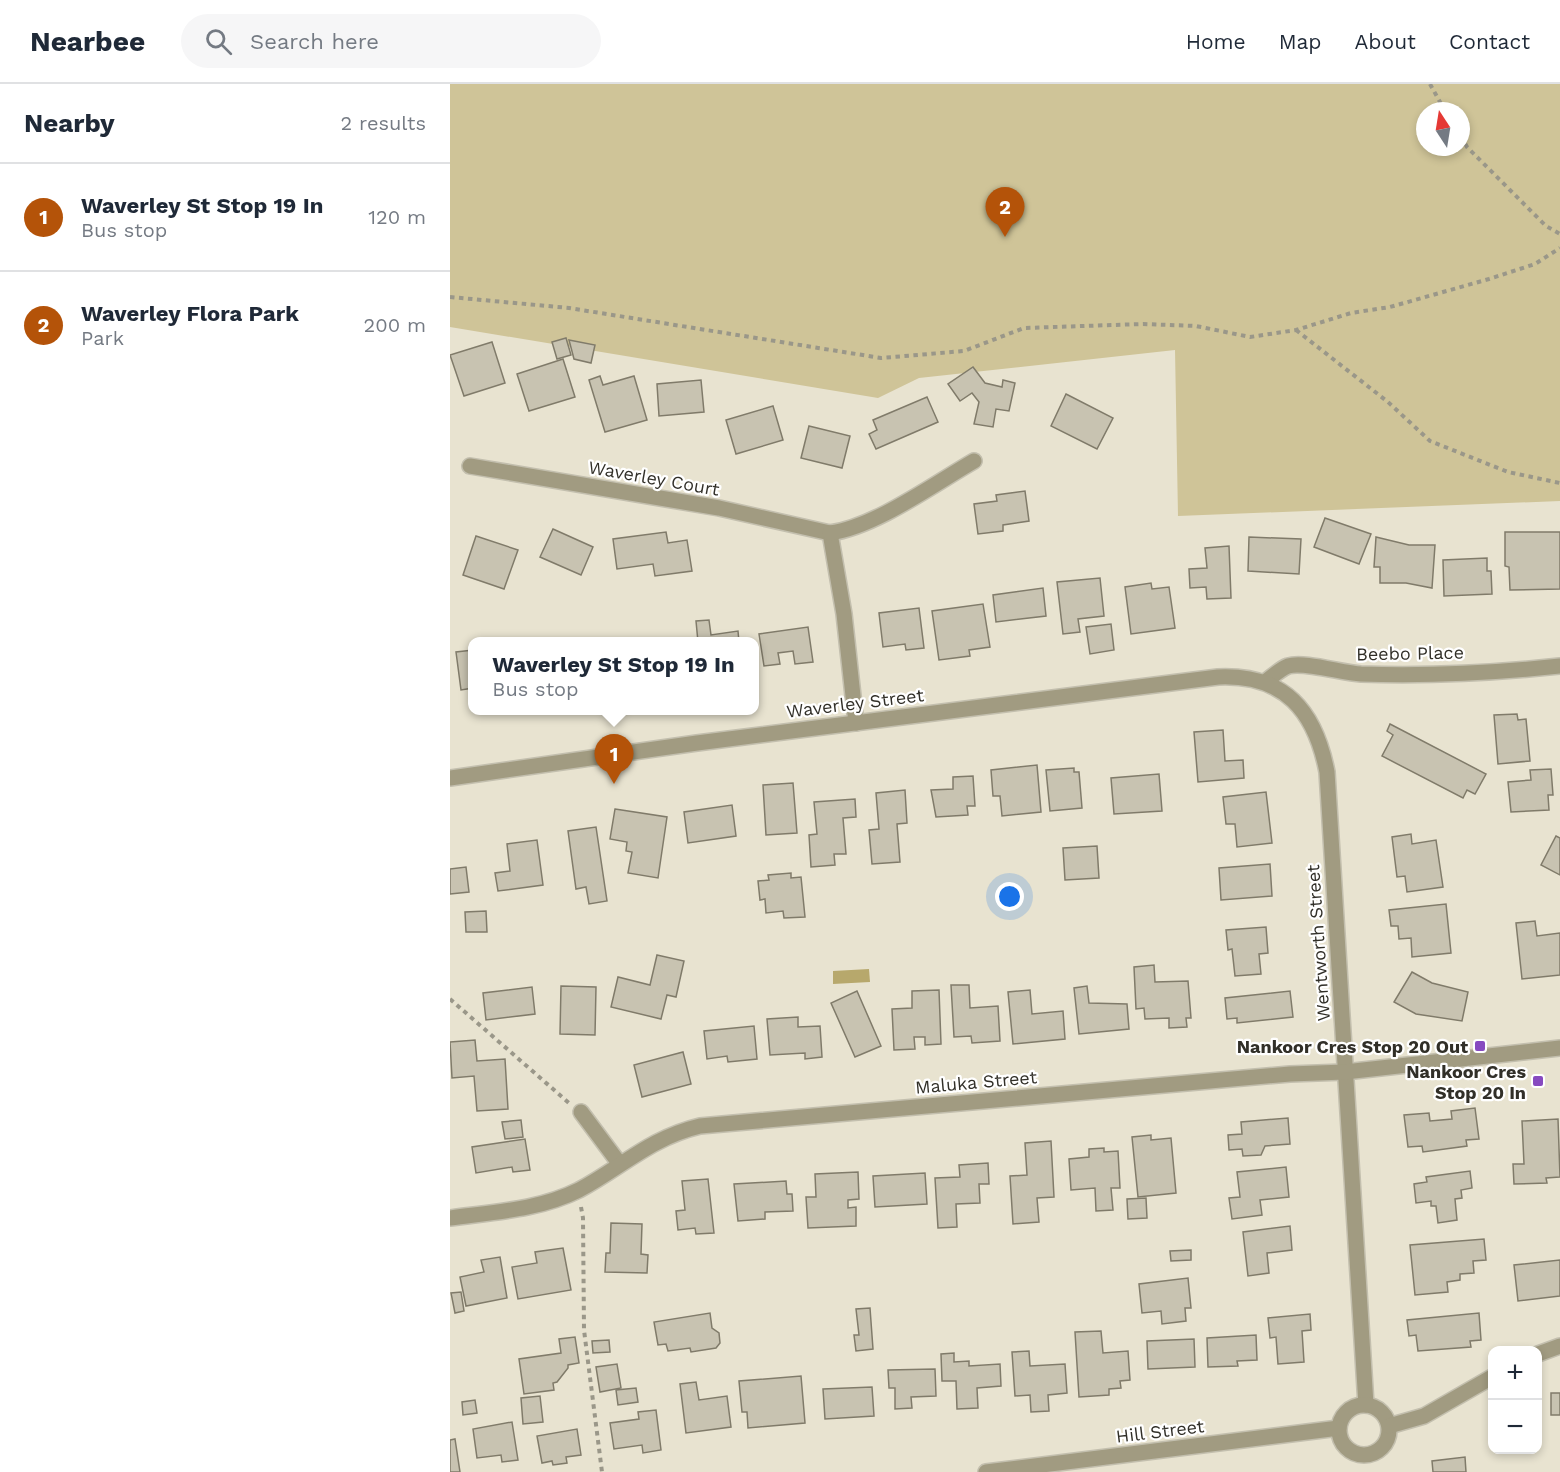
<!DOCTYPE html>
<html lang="en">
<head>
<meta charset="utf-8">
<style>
  body { margin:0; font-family:"Work Sans",sans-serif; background:#f6f6f7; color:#1f2937 }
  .controls { position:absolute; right:18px; bottom:18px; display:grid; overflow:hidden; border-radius:12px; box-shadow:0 3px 9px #0003 }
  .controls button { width:54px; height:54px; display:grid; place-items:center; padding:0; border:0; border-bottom:2px solid #e0e1e3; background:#fff; color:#1f2937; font:30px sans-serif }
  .compass { position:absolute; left:966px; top:18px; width:54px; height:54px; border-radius:50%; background:#fff; box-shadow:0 3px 9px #0003; rotate:348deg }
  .you { position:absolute; left:560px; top:813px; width:21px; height:21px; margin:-15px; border:4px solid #fff; border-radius:50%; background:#1a73e8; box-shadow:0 0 0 9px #1a73e833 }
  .badge { display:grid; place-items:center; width:39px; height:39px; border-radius:50%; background:#b45309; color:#fff; font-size:20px; font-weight:700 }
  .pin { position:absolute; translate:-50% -50px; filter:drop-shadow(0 2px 3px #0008) }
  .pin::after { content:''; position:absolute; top:32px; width:21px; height:18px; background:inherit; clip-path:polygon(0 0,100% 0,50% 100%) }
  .popup { position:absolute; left:18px; top:553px; width:291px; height:78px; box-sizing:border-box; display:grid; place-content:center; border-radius:12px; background:#fff; filter:drop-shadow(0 2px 4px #0005); font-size:20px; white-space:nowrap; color:#747a83 }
  .popup b { font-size:22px; color:#1f2937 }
  .popup::after { content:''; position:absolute; left:50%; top:100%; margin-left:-12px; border:12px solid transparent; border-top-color:#fff }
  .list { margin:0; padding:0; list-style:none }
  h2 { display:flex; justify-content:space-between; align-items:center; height:78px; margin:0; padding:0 24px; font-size:26px }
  h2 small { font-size:20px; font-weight:400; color:#747a83 }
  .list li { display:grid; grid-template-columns:39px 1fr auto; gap:18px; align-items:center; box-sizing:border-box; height:108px; padding:0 24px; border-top:2px solid #e0e1e3 }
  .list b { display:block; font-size:22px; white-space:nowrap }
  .list p { margin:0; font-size:20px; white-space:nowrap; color:#747a83 }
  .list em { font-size:20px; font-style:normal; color:#747a83 }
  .icon { flex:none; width:33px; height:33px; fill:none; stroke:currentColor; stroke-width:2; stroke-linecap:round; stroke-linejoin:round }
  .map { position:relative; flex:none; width:1110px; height:1388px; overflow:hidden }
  header { display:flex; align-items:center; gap:36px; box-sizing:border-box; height:84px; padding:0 30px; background:#fff; border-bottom:2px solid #e0e1e3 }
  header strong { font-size:28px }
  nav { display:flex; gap:33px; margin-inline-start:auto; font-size:21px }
  .search { width:420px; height:54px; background:#f6f6f7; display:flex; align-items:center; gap:15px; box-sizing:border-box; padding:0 21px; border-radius:33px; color:#747a83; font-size:22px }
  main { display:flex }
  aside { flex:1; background:#fff }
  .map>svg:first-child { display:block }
</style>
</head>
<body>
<header>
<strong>Nearbee</strong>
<div class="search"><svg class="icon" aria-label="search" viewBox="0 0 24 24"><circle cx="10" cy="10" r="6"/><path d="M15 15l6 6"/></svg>Search here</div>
<nav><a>Home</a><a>Map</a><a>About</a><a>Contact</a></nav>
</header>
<main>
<aside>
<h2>Nearby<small>2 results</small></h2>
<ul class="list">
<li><span class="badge">1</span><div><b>Waverley St Stop 19 In</b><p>Bus stop</p></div><em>120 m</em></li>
<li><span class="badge">2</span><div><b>Waverley Flora Park</b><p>Park</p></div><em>200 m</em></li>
</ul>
</aside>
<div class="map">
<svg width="1110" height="1388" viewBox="0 0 1110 1388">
  <rect width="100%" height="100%" fill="#e8e3d0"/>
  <!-- green -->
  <path fill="#cfc498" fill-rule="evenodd" d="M0,0H1110V417L728,432L725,266L469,294L428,314L0,243ZM975,27H1011V63H975Z"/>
  <!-- water -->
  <path fill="#b7a86c" d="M419,885L420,898L383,900V887Z"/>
  <!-- building -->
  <g fill="#c8c3b1" stroke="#807b6a" stroke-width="1.5">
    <path d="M116,254L121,271L107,275L102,258Z"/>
    <path d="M119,256L145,261L141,279L124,275Z"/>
    <path d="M42,258L55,299L14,312L0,271Z"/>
    <path d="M113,275L125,313L79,327L67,290Z"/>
    <path d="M523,283L535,299L552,303L553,296L565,299L559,327L546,325L543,343L524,340L529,318L522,309L510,317L498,300Z"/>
    <path d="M150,292L153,301L184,292L197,336L155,348L139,296Z"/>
    <path d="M251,296L254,328L209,332L207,300Z"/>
    <path d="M616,310L663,334L647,365L601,342Z"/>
    <path d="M477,313L488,338L426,365L419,350L427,346L423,336Z"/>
    <path d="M323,322L333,356L286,370L276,336Z"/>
    <path d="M359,342L400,352L392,384L351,374Z"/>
    <path d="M575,407L579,437L553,441V447L528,450L524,420L547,417L546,411Z"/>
    <path d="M875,434L921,450L909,480L864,463Z"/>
    <path d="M103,445L143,463L131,491L90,473Z"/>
    <path d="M216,448L218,459L237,456L242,487L205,492L203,480L167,485L163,455Z"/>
    <path d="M1055,448H1110V505L1060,506L1059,483L1055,482Z"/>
    <path d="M26,452L68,466L54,505L13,491Z"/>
    <path d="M799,453L851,455L849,490L798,487Z"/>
    <path d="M926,453L959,461H985L982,504L956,499H930V483H924Z"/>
    <path d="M779,462L781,514L757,515L756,503L740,504L739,485L757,484L755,464Z"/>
    <path d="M1037,474V487H1041L1042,510L994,512L993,476Z"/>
    <path d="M650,494L654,532L628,535L630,548L613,550L607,498Z"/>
    <path d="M701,499L702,505L719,503L725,544L681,550L675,503Z"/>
    <path d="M593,504L596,532L546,538L543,511Z"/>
    <path d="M533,520L540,563L519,566L520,572L489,576L482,527Z"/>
    <path d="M469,524L474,564L456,566L455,560L433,563L429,529Z"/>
    <path d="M259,536L261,551L288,547L289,558H248L246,537Z"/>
    <path d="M661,540L664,566L640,570L636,543Z"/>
    <path d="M358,543L363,578L345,580L343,567L328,569L330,580L314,582L309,550Z"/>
    <path d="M23,566V604L11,606L6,568Z"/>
    <path d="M1067,630L1068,636L1076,635L1080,677L1048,680L1044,631Z"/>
    <path d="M940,640L1036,690L1025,710L1017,706L1013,714L932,672L943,651L937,647Z"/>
    <path d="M773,646L775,677L793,676L794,694L748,698L744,648Z"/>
    <path d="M587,681L591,728L552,732L550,712H543L541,686Z"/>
    <path d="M624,684V688H629L632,724L600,727L596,686Z"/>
    <path d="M1101,685L1103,711H1098L1099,726L1061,728L1058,698L1081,696L1080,686Z"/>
    <path d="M709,690L712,727L664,730L661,694Z"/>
    <path d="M523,692L525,722H517L518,731L486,733L481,706L503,705V693Z"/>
    <path d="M343,699L347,749L316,751L313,701Z"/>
    <path d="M455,706L457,739L447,740L450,778L422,780L419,746L429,745L426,709Z"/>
    <path d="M816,708L822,759L787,763L785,740H776L773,713Z"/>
    <path d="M405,715L406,733L393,734L396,770H384L385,781L361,783L359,751L367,750L364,718Z"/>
    <path d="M282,721L286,752L238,759L234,728Z"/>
    <path d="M165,725L217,733L208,794L178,789L182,768L176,767L177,758L160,755Z"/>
    <path d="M146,743L157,817L139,820L136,803L126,805L118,747Z"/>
    <path d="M961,750L962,760L986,756L993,803L957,808L955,792L947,793L942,753Z"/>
    <path d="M1106,752L1110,754V791L1091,781Z"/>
    <path d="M87,756L93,801L48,807L45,789L60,787L57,760Z"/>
    <path d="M647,762L649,794L615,796L613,764Z"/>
    <path d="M820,780L822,812L771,816L769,784Z"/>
    <path d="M16,783L19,808L0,810V785Z"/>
    <path d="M341,789V794L351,793L355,833L334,834L333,827L316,829L315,815L310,816L308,797L319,796L318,791Z"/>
    <path d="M996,820L1001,869L962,873L961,854L949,855L948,842H941L939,826Z"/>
    <path d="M36,827L37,848H16L15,828Z"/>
    <path d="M1085,837L1087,852L1110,849V891L1072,895L1066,839Z"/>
    <path d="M816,843L818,869L809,870L811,890L785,892L782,865L778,866L776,846Z"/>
    <path d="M207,871L234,877L226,913L217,911L211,935L161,923L168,893L200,901Z"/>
    <path d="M704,881L705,898L738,897L741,934H736L737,943L719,944V934L695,935L694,924L686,925L684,883Z"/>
    <path d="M962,888L982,899L1018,908L1012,937L966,930L944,918Z"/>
    <path d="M501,901H519L520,924L548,922L550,957L522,959L521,952L504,953Z"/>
    <path d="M111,902L146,903L145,951L110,950Z"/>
    <path d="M637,902L639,919L677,920L679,945L629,950L624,904Z"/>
    <path d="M82,903L85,930L36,936L33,909Z"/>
    <path d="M489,906L491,960L475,961V953H464L465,965L444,966L442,925L462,924V907Z"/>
    <path d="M580,906L582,930L613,927L615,955L563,960L558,908Z"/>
    <path d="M407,907L431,962L405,973L381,919Z"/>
    <path d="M840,907L843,933L787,939V934L777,935L775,914Z"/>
    <path d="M348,933V943L370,942L372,973L355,975V969L320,971L317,935Z"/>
    <path d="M304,942L307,975L278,978L277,972L257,975L254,947Z"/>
    <path d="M25,956L27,977L55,975L58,1025L27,1027L24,992L2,994L0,958Z"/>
    <path d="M233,968L241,1000L192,1013L184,981Z"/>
    <path d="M1025,1024L1029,1055L1016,1056L1017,1062L973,1068L972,1062L958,1063L954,1031L979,1029L980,1037L1002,1035L1001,1027Z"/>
    <path d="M838,1034L840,1060L815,1062L811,1071L793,1072L792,1065L779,1066L778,1051L792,1050L791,1038Z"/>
    <path d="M1108,1035L1110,1093L1096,1094L1097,1099L1064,1100L1063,1080H1074L1072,1037Z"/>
    <path d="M71,1036L73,1053L55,1055L52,1038Z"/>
    <path d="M701,1051V1056L721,1054L726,1109L688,1113L682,1053Z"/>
    <path d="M75,1055L80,1086L63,1088L62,1083L26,1089L22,1063Z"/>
    <path d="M601,1057L604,1113L587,1114L589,1138L563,1140L560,1092L577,1091L575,1059Z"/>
    <path d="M654,1064V1068L668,1067L670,1104H661L663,1126L646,1127L645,1104L621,1106L619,1075L639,1073V1065Z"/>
    <path d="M538,1079L539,1100H529L530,1119L506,1120L507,1143L488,1144L485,1094L510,1093L509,1081Z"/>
    <path d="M836,1083L839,1113L810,1116L812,1131L782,1135L779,1114L790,1113L787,1088Z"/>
    <path d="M1020,1087L1022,1104L1011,1106L1012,1114L1005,1115L1007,1136L988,1139L986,1122H981V1117L966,1119L964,1100L977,1098L976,1093Z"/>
    <path d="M408,1088L409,1115L398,1116V1124L406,1123V1142L358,1144L356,1113H366L365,1090Z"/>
    <path d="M475,1089L477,1120L425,1123L423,1092Z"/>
    <path d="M258,1095L264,1149L246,1150L245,1144L228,1146L226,1127L235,1126L232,1097Z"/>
    <path d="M336,1097L337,1110H342L343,1127L315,1128V1135L288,1137L284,1100Z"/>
    <path d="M696,1114L697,1134L678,1135L677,1115Z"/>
    <path d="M161,1139L192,1140L191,1170L198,1171L197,1189L155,1188L156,1169H160Z"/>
    <path d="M840,1142L842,1166L817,1169L819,1189L798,1192L793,1148Z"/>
    <path d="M1034,1155L1036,1176L1023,1177L1024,1189L1010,1190V1196L997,1198L998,1208L965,1211L960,1161Z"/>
    <path d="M113,1164L121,1206L68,1215L62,1183L87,1179L85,1168Z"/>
    <path d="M741,1166V1176L721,1177L720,1167Z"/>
    <path d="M50,1173L57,1214L16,1222L10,1193L34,1188L31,1176Z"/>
    <path d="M1110,1176V1212L1068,1217L1064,1181Z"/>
    <path d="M738,1194L741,1224H735L736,1237L712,1240L711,1227L692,1229L689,1200Z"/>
    <path d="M11,1208L14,1227L5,1229L1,1209Z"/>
    <path d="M420,1224L423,1265L406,1267L404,1251H409L406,1225Z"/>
    <path d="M260,1229L262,1244L269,1249L270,1259L266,1264L241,1268L240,1264L218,1267L216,1260L208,1261L204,1238Z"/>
    <path d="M1029,1229L1031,1256L1020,1257L1021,1263L968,1267L966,1251L959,1252L957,1236Z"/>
    <path d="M860,1230L861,1246L852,1247L854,1278L828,1280L826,1253L820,1254L818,1234Z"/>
    <path d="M651,1247L653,1269L678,1267L680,1296L670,1297L671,1304L659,1305V1311L629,1313L625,1248Z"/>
    <path d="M806,1251L807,1276L787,1277L788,1282L758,1283L757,1254Z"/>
    <path d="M125,1253L129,1279L118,1281V1284L107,1298L103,1299L104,1306L74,1310L69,1275L111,1269L109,1255Z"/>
    <path d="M744,1255L745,1283L698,1285L697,1257Z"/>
    <path d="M159,1256L160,1268L143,1269L142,1257Z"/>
    <path d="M579,1267L580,1282L615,1280L617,1309L598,1311L599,1327L581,1328L580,1311L565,1312L562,1268Z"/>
    <path d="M504,1269V1278L519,1277V1282L550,1280L551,1302L527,1304L528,1324L507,1325L506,1297H492L491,1270Z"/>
    <path d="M167,1280L171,1304L150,1308L146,1283Z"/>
    <path d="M485,1285L486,1312L461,1313L462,1324L445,1325V1304H439L438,1286Z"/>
    <path d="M351,1292L355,1339L298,1344L297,1328H292L289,1297Z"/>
    <path d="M246,1298L249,1316L277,1312L281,1343L236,1349L230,1300Z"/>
    <path d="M422,1303L424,1332L375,1335L373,1305Z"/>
    <path d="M186,1304L188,1318L168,1321L166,1306Z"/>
    <rect x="1101" y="1309" width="9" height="22"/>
    <path d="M90,1312L93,1338L73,1340L71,1314Z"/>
    <path d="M25,1316L27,1329L13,1331L12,1318Z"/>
    <path d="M206,1326L211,1366L193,1369L192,1361L164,1365L160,1339L189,1335L188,1328Z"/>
    <path d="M62,1338L68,1376L52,1378L51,1371L27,1374L23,1345Z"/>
    <path d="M127,1345L131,1371L116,1373L117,1379L103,1381L102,1377L92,1379L87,1352Z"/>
    <path d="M5,1355L10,1388H0V1356Z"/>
    <path d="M1015,1373L1016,1388H983L982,1377Z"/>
  </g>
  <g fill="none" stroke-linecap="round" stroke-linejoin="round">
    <defs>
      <g id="street">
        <path d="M20,382L269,424L380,449L394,530L406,639"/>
        <path d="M380,449C425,443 484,400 524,377"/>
        <path d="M815,598C822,593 830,585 838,582C854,577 892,589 911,590C977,592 1045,589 1110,582"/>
        <path d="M0,694L247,659L768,593C835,590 865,627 877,688L916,1321"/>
        <path d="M131,1028L169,1079"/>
        <path d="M0,1134C44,1128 89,1126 129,1106C172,1083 200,1054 250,1042L840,990L895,988L1110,964"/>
        <path d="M1088,1270L1110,1262"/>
        <circle cx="914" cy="1346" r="25"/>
        <path d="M939,1342L974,1332L1042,1293"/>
        <path d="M536,1388L889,1344"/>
      </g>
    </defs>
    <!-- street casing -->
    <use href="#street" stroke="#c3bfae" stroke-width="18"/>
    <!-- path -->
    <g stroke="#9a9789" stroke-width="4" stroke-dasharray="4.5 4.5" stroke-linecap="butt">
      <path d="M980,0L995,27"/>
      <path d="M1011,52L1017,63L1096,142L1110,150"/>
      <path d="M0,213L119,224L431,274L514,267L574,244L693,240L746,242L800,253L846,246L901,229L940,223L1039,195L1085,180L1110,164"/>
      <path d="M846,246L938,318L980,357L1058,388L1110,399"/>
      <path d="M0,915L119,1019"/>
      <path d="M131,1123L133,1134L134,1246L152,1388"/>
    </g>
    <!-- street -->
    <use href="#street" stroke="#a19b81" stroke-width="15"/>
  </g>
  <!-- markers -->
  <g fill="#874ac0" stroke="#fff" stroke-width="2">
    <rect x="1024" y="956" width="12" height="12" rx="3"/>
    <rect x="1082" y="991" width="12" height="12" rx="3"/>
  </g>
  <g text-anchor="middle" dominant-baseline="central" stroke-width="4.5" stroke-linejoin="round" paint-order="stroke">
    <!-- street labels -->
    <g font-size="18" fill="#312f28" stroke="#fff">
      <text transform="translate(204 394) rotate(10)">Waverley Court</text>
      <text transform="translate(960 569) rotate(-1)">Beebo Place</text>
      <text transform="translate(405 619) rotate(-7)">Waverley Street</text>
      <text transform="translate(868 859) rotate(-94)">Wentworth Street</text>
      <text transform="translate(526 998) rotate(-5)">Maluka Street</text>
      <text transform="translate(710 1347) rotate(-7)">Hill Street</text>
    </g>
    <!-- poi labels -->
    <g font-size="18" font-weight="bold" fill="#312f28" stroke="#fff" text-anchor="end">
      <text x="1018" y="962">Nankoor Cres Stop 20 Out</text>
      <text x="1076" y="987">Nankoor Cres<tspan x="1076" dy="21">Stop 20 In</tspan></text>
    </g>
  </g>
</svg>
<div class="controls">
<button>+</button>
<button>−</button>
</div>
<svg class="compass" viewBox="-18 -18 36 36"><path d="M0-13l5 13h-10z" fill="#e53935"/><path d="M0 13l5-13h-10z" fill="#747a83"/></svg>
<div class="you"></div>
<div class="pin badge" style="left:164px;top:700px">1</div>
<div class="popup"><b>Waverley St Stop 19 In</b>Bus stop</div>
<div class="pin badge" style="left:555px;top:153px">2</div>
</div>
</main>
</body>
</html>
